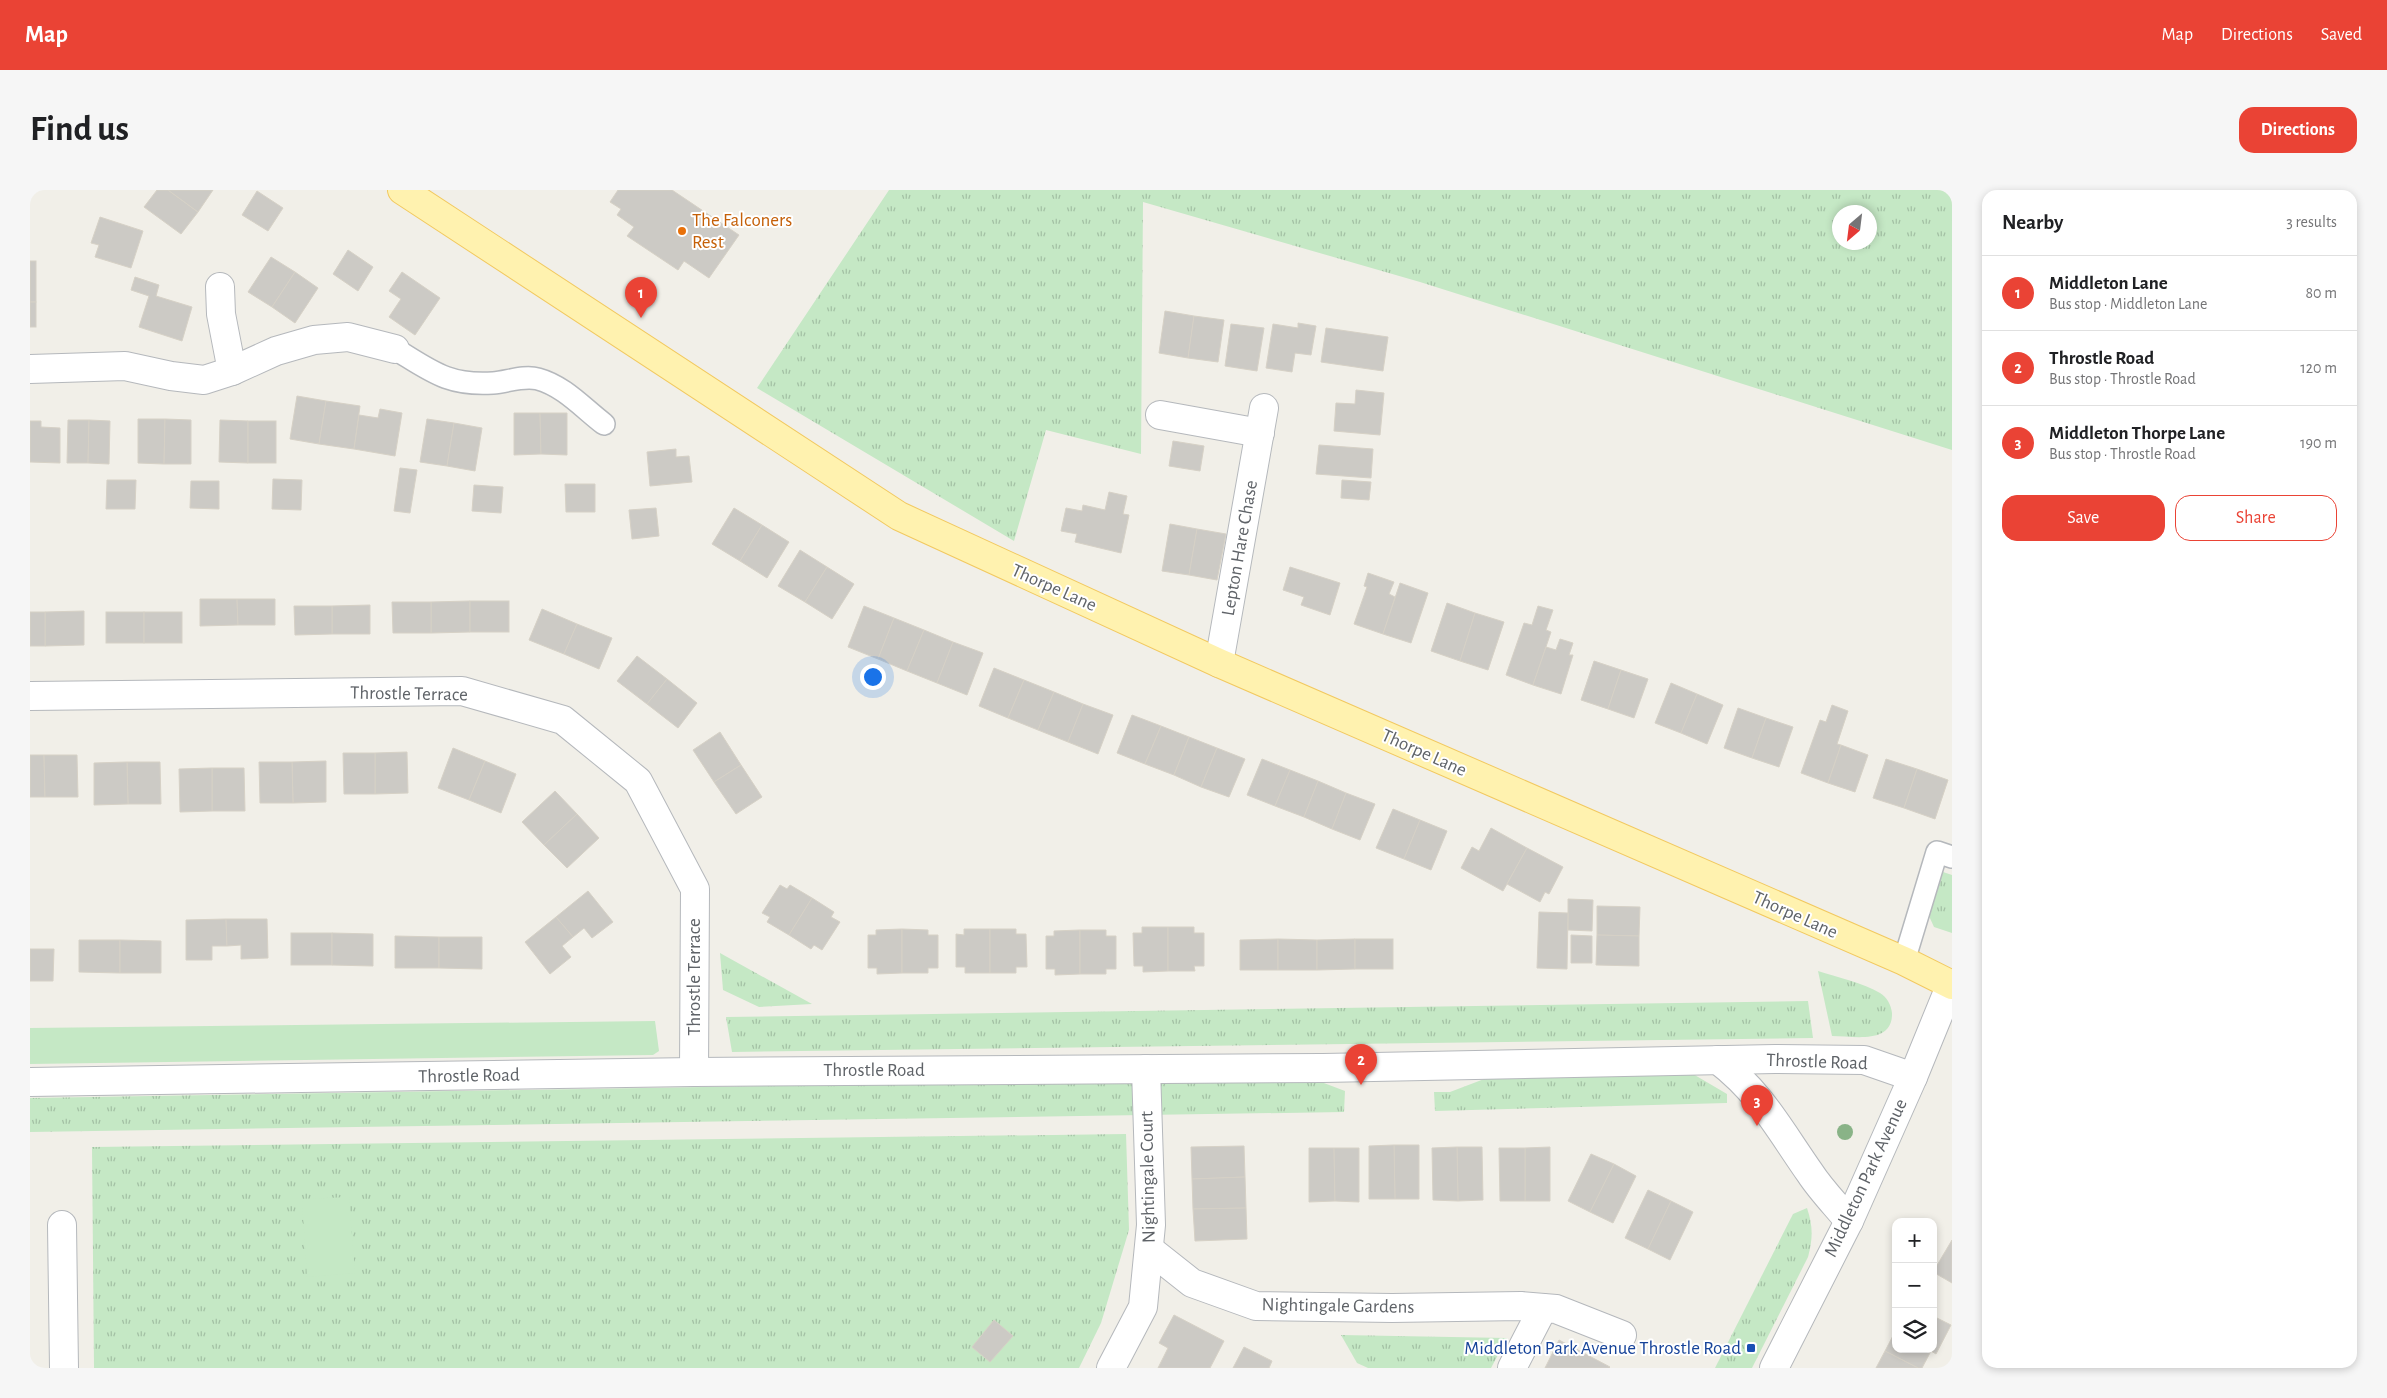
<!DOCTYPE html>
<html lang="en">
<head>
<meta charset="utf-8">
<style>
  body { margin:0; font-family:"Alegreya Sans",sans-serif; background:#f6f6f6; color:#202124 }
  .controls { position:absolute; right:15px; bottom:15px; display:grid; overflow:hidden; border-radius:10px; box-shadow:0 2px 8px #0003 }
  .controls button { width:45px; height:45px; display:grid; place-items:center; padding:0; border:0; border-bottom:1px solid #e0e0e0; background:#fff; color:#202124; font:25px sans-serif }
  .compass { position:absolute; left:1802px; top:15px; width:45px; height:45px; border-radius:50%; background:#fff; box-shadow:0 2px 8px #0003; rotate:208deg }
  .you { position:absolute; left:842px; top:486px; width:18px; height:18px; margin:-12px; border:4px solid #fff; border-radius:50%; background:#1a73e8; box-shadow:0 0 0 8px #1a73e833 }
  .badge { display:grid; place-items:center; width:32px; height:32px; border-radius:50%; background:#ea4335; color:#fff; font-size:16px; font-weight:700 }
  .pin { position:absolute; translate:-50% -41px; filter:drop-shadow(0 1px 2px #0008) }
  .pin::after { content:''; position:absolute; top:26px; width:18px; height:15px; background:inherit; clip-path:polygon(0 0,100% 0,50% 100%) }
  .list { margin:0; padding:0; list-style:none }
  h2 { display:flex; justify-content:space-between; align-items:center; height:65px; margin:0; padding:0 20px; font-size:21px }
  h2 small { font-size:16px; font-weight:400; color:#757577 }
  .list li { display:grid; grid-template-columns:32px 1fr auto; gap:15px; align-items:center; box-sizing:border-box; height:75px; padding:0 20px; border-top:1px solid #e0e0e0 }
  .list b { display:block; font-size:19px; white-space:nowrap }
  .list p { margin:0; font-size:16px; white-space:nowrap; color:#757577 }
  .list em { font-size:16px; font-style:normal; color:#757577 }
  .actions { display:flex; gap:10px; padding:15px 20px }
  .actions a { flex:1; padding:11px 0; border:1px solid #ea4335; border-radius:15px; text-align:center; font-size:18px; color:#ea4335 }
  .actions .main { background:#ea4335; color:#fff }
  .icon { flex:none; width:28px; height:28px; fill:none; stroke:currentColor; stroke-width:2; stroke-linecap:round; stroke-linejoin:round }
  .map { position:relative; flex:none; width:1922px; height:1178px; overflow:hidden; border-radius:15px }
  header { display:flex; align-items:center; gap:30px; box-sizing:border-box; height:70px; padding:0 25px; background:#ea4335; color:#fff }
  header strong { font-size:24px }
  nav { display:flex; gap:28px; margin-inline-start:auto; font-size:18px }
  .intro { display:flex; align-items:center; justify-content:space-between; box-sizing:border-box; height:120px; padding:0 30px }
  h1 { margin:0; font-size:35px }
  .button { padding:12px 22px; border-radius:15px; background:#ea4335; color:#fff; font-size:18px; font-weight:700 }
  main { display:flex; gap:30px; padding:0 30px }
  aside { flex:1; background:#fff; border-radius:15px; box-shadow:0 2px 8px #0003 }
  .map>svg:first-child { display:block }
</style>
</head>
<body>
<header>
<strong>Map</strong>
<nav><a>Map</a><a>Directions</a><a>Saved</a></nav>
</header>
<div class="intro"><h1>Find us</h1><a class="button">Directions</a></div>
<main>
<div class="map">
<svg width="1922" height="1178" viewBox="0 0 1922 1178">
  <defs>
    <pattern id="grass-tufts" width="24" height="20" patternUnits="userSpaceOnUse" patternTransform="scale(1.25)"><rect width="24" height="20" fill="#c5e8c5"/><path d="M3 7l-1-3M5 7V3M7 7l1-3M15 17l-1-3M17 17v-4M19 17l1-3" fill="none" stroke="#a3c0a4"/></pattern>
  </defs>
  <rect width="100%" height="100%" fill="#f1efe8"/>
  <!-- grass -->
  <g fill="url(#grass-tufts)" fill-rule="evenodd">
    <path d="M859,0H1922V260L1390,92L1113,12L1111,264L1016,240L984,351L727,198ZM1810,22H1840V52H1810Z"/>
    <path d="M1913,682L1922,685V743L1904,737L1899,726Z"/>
    <path d="M690,763L782,814L729,817L693,800Z"/>
    <path d="M1788,781C1806,787 1834,793 1850,803C1857,807 1861,815 1862,823C1863,855 1823,846 1802,846Z"/>
    <path d="M1778,811L1783,848L702,862L696,827Z"/>
    <path d="M1470,883L1663,884L1697,904V913L1405,921L1404,902H1420Z"/>
    <path d="M1278,887L1315,901L1314,922L0,942V908Z"/>
    <path d="M1096,944L1099,1040L1071,1133L1049,1178H64L62,957Z"/>
    <path d="M1777,1018C1783,1036 1783,1048 1778,1067L1722,1178H1685L1763,1024Z"/>
    <path d="M1311,1145L1477,1148L1461,1178H1338L1327,1173Z"/>
  </g>
  <!-- garden -->
  <g fill="#c5e8c5">
    <path d="M625,831L629,861L623,865L0,874V838Z"/>
    <path d="M319,1007L325,1083L277,1087L272,1009Z"/>
  </g>
  <!-- building -->
  <g fill="#cccac5" stroke="#d6d1c6">
    <path d="M127,0H138L168,22L151,44L114,17Z"/>
    <path d="M138,0H183L168,22Z"/>
    <path d="M588,0H642L709,45L679,88L654,71L648,80L597,46L604,37L587,25L591,19L580,12Z"/>
    <path d="M227,1L253,18L238,41L212,25Z"/>
    <path d="M70,27L113,41L101,78L65,67L69,55L61,53Z"/>
    <path d="M318,60L343,77L328,101L303,84Z"/>
    <path d="M241,67L265,82L242,117L218,102Z"/>
    <rect x="0" y="71" width="6" height="41"/>
    <path d="M265,82L288,98L265,133L242,117Z"/>
    <path d="M372,82L410,108L385,145L359,127L371,109L359,101Z"/>
    <path d="M105,87L129,95L126,106L162,117L152,151L109,137L119,106L101,100Z"/>
    <rect x="0" y="112" width="6" height="25"/>
    <path d="M1135,121L1164,126L1158,168L1129,163Z"/>
    <path d="M1164,126L1194,130L1188,172L1158,168Z"/>
    <path d="M1268,133L1286,136L1281,165L1265,163L1262,182L1236,178L1243,134L1268,138Z"/>
    <path d="M1201,134L1234,138L1227,181L1195,176Z"/>
    <path d="M1296,138L1358,147L1353,181L1291,172Z"/>
    <path d="M1326,200L1354,203L1350,245L1304,241L1306,213L1325,214Z"/>
    <path d="M267,206L296,211L289,254L260,249Z"/>
    <path d="M296,211L330,216L324,259L289,254Z"/>
    <path d="M350,219L372,223L365,266L324,259L329,225L348,228Z"/>
    <path d="M484,223H510L511,264L484,265Z"/>
    <path d="M510,223H537V265L511,264Z"/>
    <path d="M108,229H135L134,274L108,273Z"/>
    <path d="M135,229L161,230V274H134Z"/>
    <path d="M397,229L424,233L417,276L390,272Z"/>
    <path d="M38,230H59L58,273H37Z"/>
    <path d="M59,230L80,231L79,274L58,273Z"/>
    <path d="M190,230L218,231V273L189,272Z"/>
    <path d="M0,231H11V237L30,238V273L0,272Z"/>
    <rect x="218" y="231" width="28" height="42"/>
    <path d="M424,233L452,238L445,281L417,276Z"/>
    <path d="M1143,251L1174,256L1170,281L1139,276Z"/>
    <path d="M1289,255L1343,259L1341,288L1286,284Z"/>
    <path d="M646,259V267L659,266L662,292L620,296L617,262Z"/>
    <path d="M370,278L387,280L380,323L364,321Z"/>
    <path d="M243,289L272,290L271,320L242,319Z"/>
    <path d="M77,290H106L105,319H76Z"/>
    <path d="M1312,290L1341,292L1339,310L1311,308Z"/>
    <path d="M161,291H189V319L160,318Z"/>
    <path d="M535,294H565V322H536Z"/>
    <path d="M444,295L473,297L471,323L442,321Z"/>
    <path d="M1079,302L1097,306L1093,324L1099,325L1091,363L1045,352L1047,344L1031,341L1036,318L1052,321L1053,315L1075,320Z"/>
    <path d="M626,318L629,346L602,349L599,320Z"/>
    <path d="M704,318L732,335L710,371L682,354Z"/>
    <path d="M1140,334L1167,339L1159,385L1132,381Z"/>
    <path d="M732,335L759,352L737,388L710,371Z"/>
    <path d="M1167,339L1196,344L1187,390L1159,385Z"/>
    <path d="M770,360L797,377L775,412L748,396Z"/>
    <path d="M797,377L824,394L802,429L775,412Z"/>
    <path d="M1260,377L1310,393L1300,425L1271,415L1274,407L1253,400Z"/>
    <path d="M1338,383L1364,392L1359,404L1365,407L1353,444L1324,434L1337,397L1334,396Z"/>
    <path d="M1370,393L1398,403L1381,453L1353,444Z"/>
    <path d="M170,409H207L208,435L170,436Z"/>
    <path d="M207,409H245V435H208Z"/>
    <path d="M440,411V442L401,443V412Z"/>
    <rect x="440" y="411" width="39" height="31"/>
    <path d="M362,412H401V443H363Z"/>
    <path d="M1417,413L1445,423L1430,471L1401,461Z"/>
    <path d="M340,415V444H302V416Z"/>
    <path d="M264,416H302V444L265,445Z"/>
    <path d="M834,416L864,428L848,469L818,457Z"/>
    <path d="M1508,416L1523,420L1516,440L1521,442L1503,495L1476,485L1494,433L1502,435Z"/>
    <path d="M512,419L547,434L534,464L499,450Z"/>
    <path d="M54,421V455L15,456V422Z"/>
    <rect x="0" y="422" width="15" height="34"/>
    <rect x="76" y="422" width="38" height="31"/>
    <rect x="114" y="422" width="38" height="31"/>
    <path d="M1445,423L1474,432L1458,480L1430,471Z"/>
    <path d="M864,428L894,440L877,481L848,469Z"/>
    <path d="M547,434L582,448L569,479L534,464Z"/>
    <path d="M894,440L923,452L907,493L877,481Z"/>
    <path d="M1530,449L1543,453L1539,465H1543L1531,504L1503,495L1516,457L1526,460Z"/>
    <path d="M923,452L953,463L937,505L907,493Z"/>
    <path d="M607,466L637,489L617,514L587,491Z"/>
    <path d="M1564,471L1591,480L1578,519L1551,510Z"/>
    <path d="M964,478L994,490L978,528L949,516Z"/>
    <path d="M1591,480L1618,489L1604,528L1578,519Z"/>
    <path d="M637,489L667,513L648,538L617,514Z"/>
    <path d="M994,490L1024,502L1008,540L978,528Z"/>
    <path d="M1641,493L1667,504L1651,543L1625,533Z"/>
    <path d="M1024,502L1053,514L1038,552L1008,540Z"/>
    <path d="M1667,504L1693,515L1677,554L1651,543Z"/>
    <path d="M1053,514L1083,525L1068,564L1038,552Z"/>
    <path d="M1802,515L1818,521L1807,554L1811,555L1798,593L1771,583L1790,530L1796,532Z"/>
    <path d="M1708,518L1736,528L1722,568L1694,558Z"/>
    <path d="M1102,525L1131,536L1115,574L1087,563Z"/>
    <path d="M1736,528L1763,537L1749,577L1722,568Z"/>
    <path d="M1131,536L1159,547L1144,585L1115,574Z"/>
    <path d="M690,542L711,575L684,592L663,560Z"/>
    <path d="M1159,547L1187,558L1171,597L1144,585Z"/>
    <path d="M1811,555L1838,565L1825,602L1798,593Z"/>
    <path d="M423,558L455,571L439,610L408,598Z"/>
    <path d="M1187,558L1215,569L1199,607L1171,597Z"/>
    <path d="M377,562L378,603L345,604V563Z"/>
    <path d="M313,563H345V604H314Z"/>
    <path d="M0,565H14L15,607H0Z"/>
    <path d="M14,565H47L48,607H15Z"/>
    <path d="M1232,569L1260,580L1245,616L1217,605Z"/>
    <path d="M1856,569L1887,579L1874,618L1843,608Z"/>
    <path d="M296,571V612L263,613L262,572Z"/>
    <path d="M455,571L486,584L471,623L439,610Z"/>
    <path d="M97,572H130L131,614H98Z"/>
    <path d="M97,572L98,614L64,615V573Z"/>
    <path d="M229,572H262L263,613H230Z"/>
    <path d="M711,575L732,607L706,624L684,592Z"/>
    <path d="M182,578H214L215,621H182Z"/>
    <path d="M182,578V621L150,622L149,579Z"/>
    <path d="M1887,579L1918,590L1905,629L1874,618Z"/>
    <path d="M1260,580L1288,591L1274,627L1245,616Z"/>
    <path d="M1288,591L1316,603L1302,639L1274,627Z"/>
    <path d="M525,601L547,624L514,655L492,632Z"/>
    <path d="M1316,603L1345,614L1330,650L1302,639Z"/>
    <path d="M1363,619L1390,630L1374,669L1346,658Z"/>
    <path d="M547,624L569,648L537,678L514,655Z"/>
    <path d="M1390,630L1417,641L1401,680L1374,669Z"/>
    <path d="M1461,638L1497,658L1473,701L1431,678L1442,657L1449,661Z"/>
    <path d="M1497,658L1533,677L1519,704L1515,702L1510,712L1477,694Z"/>
    <path d="M750,695L757,699L760,695L782,708L759,745L737,732L740,727L732,723Z"/>
    <path d="M558,701L583,732L562,748L554,738L543,747L526,727Z"/>
    <path d="M782,708L804,722L801,727L810,732L792,760L784,755L781,759L759,745Z"/>
    <path d="M1538,709L1563,710L1562,741L1538,740Z"/>
    <path d="M1567,716L1610,717L1609,746L1567,745Z"/>
    <path d="M1509,722L1538,723L1537,779L1507,778Z"/>
    <path d="M526,727L543,747L532,756L541,767L520,784L495,752Z"/>
    <path d="M196,729L197,756H182V770H156V730Z"/>
    <path d="M196,729H237L238,768L211,769V755L197,756Z"/>
    <path d="M1112,737H1138V781L1113,782V776H1104L1103,743H1112Z"/>
    <path d="M1138,737H1164V743H1174V776H1164L1165,781H1138Z"/>
    <path d="M872,739V783L847,784V778H838V745H846V740Z"/>
    <path d="M872,739L898,740V745H908V778H898V783H872Z"/>
    <path d="M934,739H960V783H935V777H926V744L934,745Z"/>
    <path d="M960,739H986V744H996L997,777H986V783H960Z"/>
    <path d="M1050,740V784L1025,785V779H1016V746H1024V741Z"/>
    <path d="M1050,740H1076V746H1086V779H1076V784H1050Z"/>
    <rect x="261" y="743" width="41" height="32"/>
    <path d="M302,743L343,744V776L302,775Z"/>
    <path d="M1541,745L1562,746V773H1541Z"/>
    <path d="M1567,745L1609,746V776L1566,775Z"/>
    <path d="M365,746L409,747V778H365Z"/>
    <path d="M409,747H452V779L409,778Z"/>
    <path d="M1248,749V780H1210V750Z"/>
    <path d="M1248,749L1287,750V780H1248Z"/>
    <path d="M1325,749V779L1287,780V750Z"/>
    <rect x="1325" y="749" width="38" height="30"/>
    <path d="M49,750H90V783L49,782Z"/>
    <path d="M90,750L131,751V783H90Z"/>
    <path d="M0,759H24L23,791H0Z"/>
    <path d="M1364,955H1389V1009H1365Z"/>
    <path d="M1364,955L1365,1009H1339V956Z"/>
    <path d="M1214,956L1215,987L1162,989L1161,957Z"/>
    <path d="M1427,957H1452L1453,1010L1428,1011Z"/>
    <path d="M1427,957L1428,1011L1403,1010L1402,958Z"/>
    <path d="M1520,957V1011H1495V958Z"/>
    <path d="M1279,958H1304L1305,1011L1279,1012Z"/>
    <path d="M1304,958H1329V1012L1305,1011Z"/>
    <path d="M1469,958H1495V1011H1470Z"/>
    <path d="M1561,964L1584,974L1560,1022L1538,1011Z"/>
    <path d="M1584,974L1606,986L1583,1033L1560,1022Z"/>
    <path d="M1215,987L1216,1018L1163,1019L1162,989Z"/>
    <path d="M1618,1000L1641,1011L1618,1059L1595,1048Z"/>
    <path d="M1641,1011L1663,1022L1640,1070L1618,1059Z"/>
    <path d="M1216,1018L1217,1049L1165,1051L1163,1019Z"/>
    <path d="M1922,1050V1093L1903,1082Z"/>
    <path d="M1144,1125L1194,1151L1180,1178H1128L1138,1158L1129,1153Z"/>
    <path d="M1903,1126L1921,1135L1906,1164L1901,1161L1892,1178H1888L1855,1161L1866,1140V1159H1903Z"/>
    <path d="M964,1130L983,1146L960,1172L942,1157Z"/>
    <path d="M1529,1150L1580,1177L1579,1178H1515Z"/>
    <path d="M1214,1157L1242,1171L1239,1178H1203Z"/>
    <path d="M1855,1161L1888,1178H1846Z"/>
  </g>
  <g fill="none" stroke-linecap="round" stroke-linejoin="round">
    <defs>
      <g id="service">
        <path d="M365,159C401,181 418,196 463,193C477,192 494,185 508,189C534,196 553,218 574,234"/>
        <path d="M1874,771L1907,662L1922,667"/>
      </g>
      <g id="minor">
        <path d="M190,97L191,124L202,181"/>
        <path d="M0,179L95,176L141,186L174,190L202,181L246,161L284,150L318,147L365,159"/>
        <path d="M1130,225L1230,243"/>
        <path d="M1189,473L1234,218"/>
        <path d="M0,506L432,501L533,530L608,591L665,699L664,882"/>
        <path d="M1688,870C1731,903 1749,939 1780,983C1791,1000 1806,1015 1819,1031"/>
        <path d="M0,892L664,882L1293,878L1745,869L1834,870L1883,887"/>
        <path d="M32,1035L34,1178"/>
        <path d="M1119,1059L1162,1093L1226,1116L1362,1118L1491,1116L1526,1119L1592,1145"/>
        <path d="M1081,1178L1113,1117L1121,1035L1116,879"/>
        <path d="M1482,1178L1513,1118"/>
      </g>
      <path id="tertiary" d="M1744,1178L1819,1031L1883,887L1921,794"/>
      <path id="primary" d="M372,0L869,326L1189,473L1874,771L1922,795"/>
    </defs>
    <!-- service casing -->
    <use href="#service" stroke="#b5b8bc" stroke-width="24"/>
    <!-- minor casing -->
    <use href="#minor" stroke="#b5b8bc" stroke-width="30"/>
    <!-- tertiary casing -->
    <use href="#tertiary" stroke="#b5b8bc" stroke-width="30"/>
    <!-- primary casing -->
    <use href="#primary" stroke="#f2c960" stroke-width="30"/>
    <!-- service -->
    <use href="#service" stroke="#fff" stroke-width="21"/>
    <!-- minor -->
    <use href="#minor" stroke="#fff" stroke-width="28"/>
    <!-- tertiary -->
    <use href="#tertiary" stroke="#fff" stroke-width="28"/>
    <!-- primary -->
    <use href="#primary" stroke="#fff2af" stroke-width="28"/>
  </g>
  <!-- trees -->
  <circle fill="#89b387" cx="1815" cy="942" r="8"/>
  <!-- markers -->
  <circle fill="#e8710a" stroke="#fff" stroke-width="2" cx="652" cy="41" r="5"/>
  <rect fill="#1a4fb4" stroke="#fff" stroke-width="2" x="1716" y="1153" width="10" height="10" rx="2.5"/>
  <g text-anchor="middle" dominant-baseline="central" stroke-width="4" stroke-linejoin="round" paint-order="stroke">
    <!-- food labels -->
    <g font-size="19" fill="#c56008" stroke="#fff" text-anchor="start">
      <text x="662" y="30">The Falconers<tspan x="662" dy="22">Rest</tspan></text>
    </g>
    <!-- street labels -->
    <g font-size="19" fill="#5f6368" stroke="#fff">
      <text transform="translate(1210 358) rotate(-80)">Lepton Hare Chase</text>
      <text transform="translate(1024 398) rotate(24)">Thorpe Lane</text>
      <text transform="translate(379 504) rotate(1)">Throstle Terrace</text>
      <text transform="translate(1394 563) rotate(24)">Thorpe Lane</text>
      <text transform="translate(1765 725) rotate(24)">Thorpe Lane</text>
      <text transform="translate(664 787) rotate(-90)">Throstle Terrace</text>
      <text transform="translate(1787 872) rotate(2)">Throstle Road</text>
      <text x="844" y="880">Throstle Road</text>
      <text transform="translate(439 886) rotate(-1)">Throstle Road</text>
      <text transform="translate(1118 987) rotate(-91)">Nightingale Court</text>
      <text transform="translate(1836 988) rotate(-65)">Middleton Park Avenue</text>
      <text transform="translate(1308 1116) rotate(1)">Nightingale Gardens</text>
    </g>
    <!-- transit labels -->
    <g font-size="19" fill="#164399" stroke="#fff" text-anchor="end">
      <text x="1711" y="1158">Middleton Park Avenue Throstle Road</text>
    </g>
  </g>
</svg>
<div class="controls">
<button>+</button>
<button>−</button>
<button><svg class="icon" aria-label="layers" viewBox="0 0 24 24"><path d="M12 4l9 5-9 5-9-5zM3 14l9 5 9-5"/></svg></button>
</div>
<svg class="compass" viewBox="-18 -18 36 36"><path d="M0-13l5 13h-10z" fill="#e53935"/><path d="M0 13l5-13h-10z" fill="#757577"/></svg>
<div class="you"></div>
<div class="pin badge" style="left:611px;top:128px">1</div>
<div class="pin badge" style="left:1331px;top:895px">2</div>
<div class="pin badge" style="left:1727px;top:936px">3</div>
</div>
<aside>
<h2>Nearby<small>3 results</small></h2>
<ul class="list">
<li><span class="badge">1</span><div><b>Middleton Lane</b><p>Bus stop · Middleton Lane</p></div><em>80 m</em></li>
<li><span class="badge">2</span><div><b>Throstle Road</b><p>Bus stop · Throstle Road</p></div><em>120 m</em></li>
<li><span class="badge">3</span><div><b>Middleton Thorpe Lane</b><p>Bus stop · Throstle Road</p></div><em>190 m</em></li>
</ul>
<div class="actions"><a class="main">Save</a><a>Share</a></div>
</aside>
</main>
</body>
</html>
